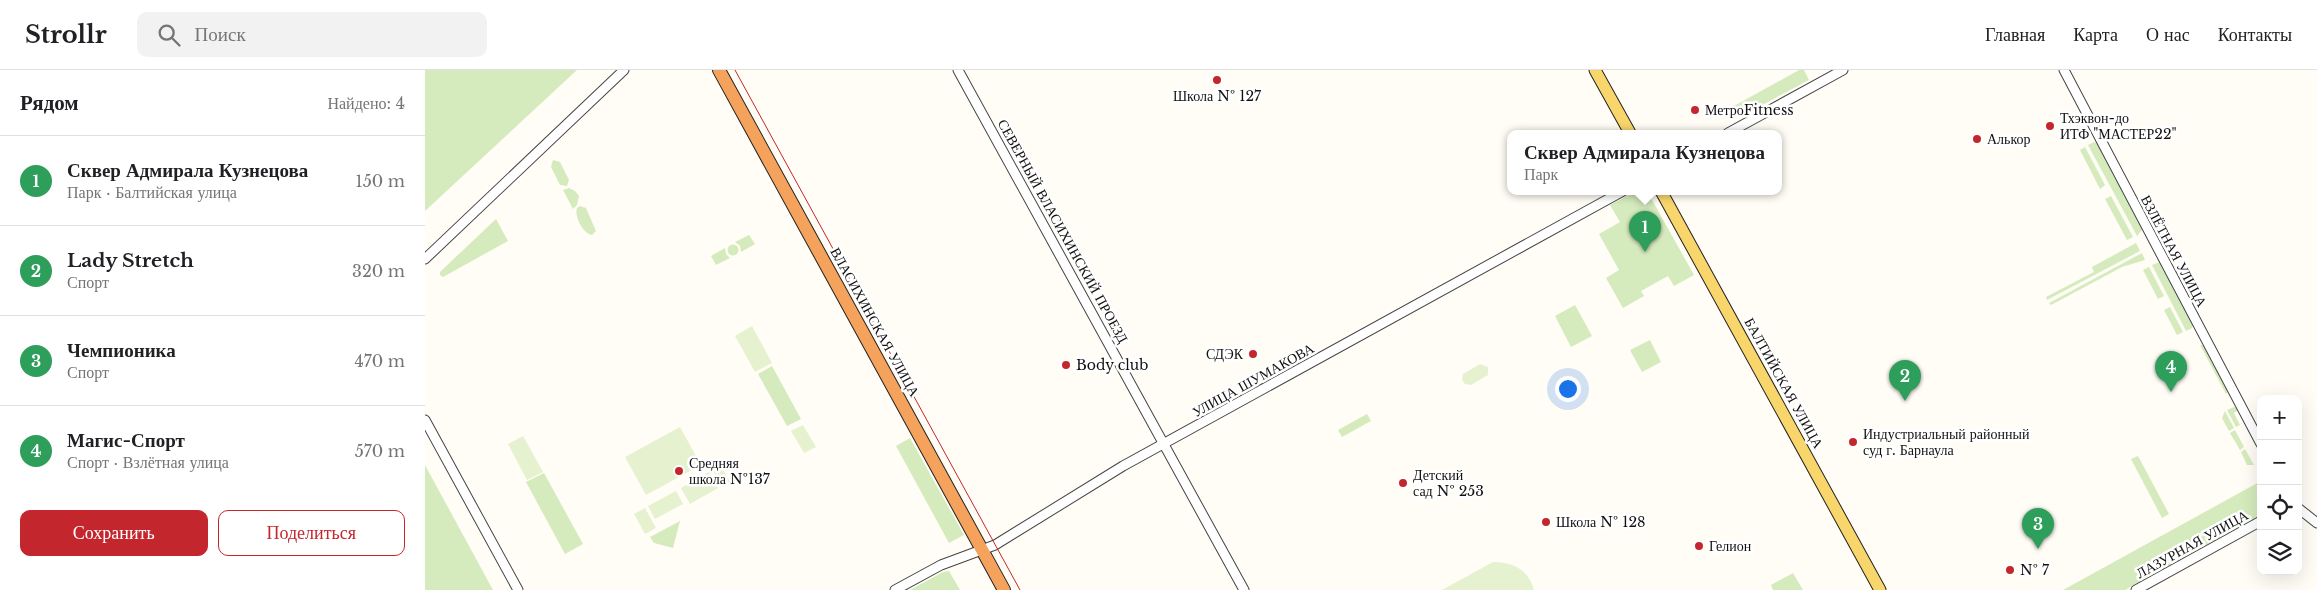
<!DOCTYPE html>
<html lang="ru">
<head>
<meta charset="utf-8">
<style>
  body { margin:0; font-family:"Libre Baskerville",serif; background:#f2f2f2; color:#202124 }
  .controls { position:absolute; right:15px; bottom:15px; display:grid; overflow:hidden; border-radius:10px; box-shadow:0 5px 20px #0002 }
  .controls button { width:45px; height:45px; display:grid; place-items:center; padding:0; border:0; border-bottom:1px solid #e0e0e0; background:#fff; color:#202124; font:25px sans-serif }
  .you { position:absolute; left:1142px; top:318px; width:18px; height:18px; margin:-12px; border:4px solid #fff; border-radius:50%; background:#1a73e8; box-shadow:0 0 0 8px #1a73e833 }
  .badge { display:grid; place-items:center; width:32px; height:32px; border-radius:50%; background:#c4262e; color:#fff; font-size:16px; font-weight:700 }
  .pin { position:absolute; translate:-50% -41px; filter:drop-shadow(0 1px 2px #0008) }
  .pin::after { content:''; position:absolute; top:26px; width:18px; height:15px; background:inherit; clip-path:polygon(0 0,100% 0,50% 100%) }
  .popup { position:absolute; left:1082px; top:60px; width:275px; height:65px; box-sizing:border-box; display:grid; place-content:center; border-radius:10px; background:#fff; filter:drop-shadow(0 1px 4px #0005); font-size:16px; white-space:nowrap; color:#757577 }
  .popup b { font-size:19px; color:#202124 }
  .popup::after { content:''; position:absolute; left:50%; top:100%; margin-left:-10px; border:10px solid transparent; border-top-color:#fff }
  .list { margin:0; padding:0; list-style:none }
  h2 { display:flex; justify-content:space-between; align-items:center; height:65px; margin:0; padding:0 20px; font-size:21px }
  h2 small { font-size:16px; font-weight:400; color:#757577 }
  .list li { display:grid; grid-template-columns:32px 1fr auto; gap:15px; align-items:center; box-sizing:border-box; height:90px; padding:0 20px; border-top:1px solid #e0e0e0 }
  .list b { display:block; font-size:19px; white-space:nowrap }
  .list p { margin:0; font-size:16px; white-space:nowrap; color:#757577 }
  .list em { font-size:16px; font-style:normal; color:#757577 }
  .actions { display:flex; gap:10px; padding:15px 20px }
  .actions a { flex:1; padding:11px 0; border:1px solid #c4262e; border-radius:10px; text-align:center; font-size:18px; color:#c4262e }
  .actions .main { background:#c4262e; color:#fff }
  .icon { flex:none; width:28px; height:28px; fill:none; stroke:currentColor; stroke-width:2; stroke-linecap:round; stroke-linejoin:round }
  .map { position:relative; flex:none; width:1892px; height:520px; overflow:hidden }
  header { display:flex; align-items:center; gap:30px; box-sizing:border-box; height:70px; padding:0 25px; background:#fff; border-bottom:1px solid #e0e0e0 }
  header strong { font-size:24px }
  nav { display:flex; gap:28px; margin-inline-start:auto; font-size:18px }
  .search { width:350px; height:45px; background:#f2f2f2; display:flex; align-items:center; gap:12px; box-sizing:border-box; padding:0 18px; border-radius:10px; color:#757577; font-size:19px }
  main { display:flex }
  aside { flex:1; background:#fff }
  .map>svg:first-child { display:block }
</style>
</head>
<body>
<header>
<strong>Strollr</strong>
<div class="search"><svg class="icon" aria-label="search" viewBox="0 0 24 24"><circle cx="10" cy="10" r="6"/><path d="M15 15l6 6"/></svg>Поиск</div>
<nav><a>Главная</a><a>Карта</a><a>О нас</a><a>Контакты</a></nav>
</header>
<main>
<aside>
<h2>Рядом<small>Найдено: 4</small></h2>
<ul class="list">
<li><span class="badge" style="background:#2e9e5b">1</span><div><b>Сквер Адмирала Кузнецова</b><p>Парк · Балтийская улица</p></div><em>150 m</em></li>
<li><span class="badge" style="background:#2e9e5b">2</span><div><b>Lady Stretch</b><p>Спорт</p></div><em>320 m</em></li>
<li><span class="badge" style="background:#2e9e5b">3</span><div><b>Чемпионика</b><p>Спорт</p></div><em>470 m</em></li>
<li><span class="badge" style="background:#2e9e5b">4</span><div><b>Магис-Спорт</b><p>Спорт · Взлётная улица</p></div><em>570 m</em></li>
</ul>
<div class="actions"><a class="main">Сохранить</a><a>Поделиться</a></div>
</aside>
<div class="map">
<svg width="1892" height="520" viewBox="0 0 1892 520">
  <rect width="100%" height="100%" fill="#fffdf5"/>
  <!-- green -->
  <g fill="#d5ebbd">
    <path d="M0,0H152L0,141Z"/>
    <path d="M1374,0H1379L1384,10L1315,47L1309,36Z"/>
    <path d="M1669,72L1675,74L1718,159L1712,166L1663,75Z"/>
    <path d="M1660,77L1680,115L1675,119L1655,80Z"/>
    <path d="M128,90L135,92L144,110L142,116L135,115L126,97Z"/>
    <path d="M144,118L150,121L154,126L152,135L148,139L138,120Z"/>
    <path d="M1211,121H1222L1269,205L1249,216L1243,206L1216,221L1219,226L1198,238L1181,208L1194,200L1174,164L1195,152L1185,135Z"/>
    <path d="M1686,126L1708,167L1702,170L1680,129Z"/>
    <path d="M155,136L161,138L171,161L167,165C158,164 149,146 152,138Z"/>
    <path d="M71,149L83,171L18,207L15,205V202Z"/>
    <path d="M324,165L330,174L316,182L315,176L310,172Z"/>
    <path d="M1711,173L1715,181L1622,230L1621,227L1669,202L1667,197Z"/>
    <circle cx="308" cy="180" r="5.5"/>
    <path d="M300,178L301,184L305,188L291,195L286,186Z"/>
    <path d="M1717,183L1720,190L1697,197L1626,235L1624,233Z"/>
    <path d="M1735,192L1737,193L1769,252L1767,258L1761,261L1727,195Z"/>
    <path d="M1724,197L1739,226L1733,229L1718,200Z"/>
    <path d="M1150,235L1167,266L1146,277L1130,246Z"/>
    <path d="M1745,237L1758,262L1752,265L1739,240Z"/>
    <path d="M1225,270L1236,292L1217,302L1205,280Z"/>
    <path d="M1775,275L1781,276L1804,321L1801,324Z"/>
    <path d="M347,296L376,349L362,356L333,304Z"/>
    <path d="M1809,337L1815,339L1809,343L1815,355L1811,357L1802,340Z"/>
    <path d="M1800,341L1809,358L1804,361L1797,348Z"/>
    <path d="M942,344L946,351L917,367L913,360Z"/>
    <path d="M1810,360L1819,377L1815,380L1805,363Z"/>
    <path d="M485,368L539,465L524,473L471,376Z"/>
    <path d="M1820,379L1829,395H1822L1816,382Z"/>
    <path d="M1713,386L1744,444L1737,448L1706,389Z"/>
    <path d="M0,395L68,520H0Z"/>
    <path d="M119,403L158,474L140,484L101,412Z"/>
    <path d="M1836,411V446L1700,520H1638Z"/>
    <path d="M255,451L248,478L229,473L225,467Z"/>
    <path d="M524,501L535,520H485L518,502Z"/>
    <path d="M1368,503L1378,520H1348L1346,515Z"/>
  </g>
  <!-- pitch -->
  <g fill="#e6f2cf">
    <path d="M327,256L347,293L330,302L310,266Z"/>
    <path d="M1055,294L1063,297V305L1046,315L1040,314L1037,310L1038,304Z"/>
    <path d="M378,355L391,377L379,383L366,361Z"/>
    <path d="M255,357L276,395L221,425L200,387Z"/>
    <path d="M98,366L118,402L102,410L83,374Z"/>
    <path d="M296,396L305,412L297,416L288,400Z"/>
    <path d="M284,402L293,418L265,434L256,418Z"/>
    <path d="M251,421L258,434L230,449L223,436Z"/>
    <path d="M220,438L231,458L220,464L209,444Z"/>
    <path d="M1068,492C1088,492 1104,500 1109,520H1017Z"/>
  </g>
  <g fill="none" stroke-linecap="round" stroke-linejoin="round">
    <defs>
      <g id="minor">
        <path d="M533,0L819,520"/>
        <path d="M1639,0L1836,374"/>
        <path d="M1303,63L1418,0"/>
        <path d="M0,189L199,0"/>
        <path d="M0,350L93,520"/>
        <path d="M1873,438L1892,453"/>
        <path d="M470,520L516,495L570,475L698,396L1198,121"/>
        <path d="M1711,520L1836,451"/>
      </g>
      <g id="major">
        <path d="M1170,0L1205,63"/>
        <path d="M1236,121L1455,520"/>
      </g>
      <path id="highway" d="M294,0L579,520"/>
    </defs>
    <!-- minor casing -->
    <use href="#minor" stroke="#444" stroke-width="11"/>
    <!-- major casing -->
    <use href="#major" stroke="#222" stroke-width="13"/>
    <!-- highway casing -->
    <use href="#highway" stroke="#222" stroke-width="14"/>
    <!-- minor -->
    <use href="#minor" stroke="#fff" stroke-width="9"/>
    <!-- major -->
    <use href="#major" stroke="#f9d66b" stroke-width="11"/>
    <!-- highway -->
    <use href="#highway" stroke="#f5a25d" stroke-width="12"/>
    <!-- tram -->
    <path stroke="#c4262e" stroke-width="1" d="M310,0L595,520"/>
  </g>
  <!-- markers -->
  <g fill="#c4262e" stroke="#fff" stroke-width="2">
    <circle cx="792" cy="10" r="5"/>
    <circle cx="1270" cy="40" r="5"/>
    <circle cx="1625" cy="56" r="5"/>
    <circle cx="1552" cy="69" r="5"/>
    <circle cx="828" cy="284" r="5"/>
    <circle cx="641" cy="295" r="5"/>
    <circle cx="1428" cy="372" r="5"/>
    <circle cx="254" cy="401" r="5"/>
    <circle cx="978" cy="413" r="5"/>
    <circle cx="1121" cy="452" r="5"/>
    <circle cx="1274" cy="476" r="5"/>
    <circle cx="1585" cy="500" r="5"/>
  </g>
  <g text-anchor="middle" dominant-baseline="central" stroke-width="5" stroke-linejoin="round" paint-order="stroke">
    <!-- poi labels -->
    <g font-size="14" fill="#111" stroke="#fff" text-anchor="start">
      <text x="792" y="26" text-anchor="middle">Школа № 127</text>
      <text x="1280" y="40">МетроFitness</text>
      <text x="1635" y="48">Тхэквон-до<tspan x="1635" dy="16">ИТФ "МАСТЕР22"</tspan></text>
      <text x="1562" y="69">Алькор</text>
      <text x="818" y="284" text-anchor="end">СДЭК</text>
      <text x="651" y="295">Body club</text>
      <text x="1438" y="364">Индустриальный районный<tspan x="1438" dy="16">суд г. Барнаула</tspan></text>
      <text x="264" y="393">Средняя<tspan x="264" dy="16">школа №137</tspan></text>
      <text x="988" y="405">Детский<tspan x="988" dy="16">сад № 253</tspan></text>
      <text x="1131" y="452">Школа № 128</text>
      <text x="1284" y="476">Гелион</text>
      <text x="1595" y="500">№ 7</text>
    </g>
    <!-- street labels -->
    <g font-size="14" fill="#111" stroke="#fff">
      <text transform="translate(638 161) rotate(61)">СЕВЕРНЫЙ ВЛАСИХИНСКИЙ ПРОЕЗД</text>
      <text transform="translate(1749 181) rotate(62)">ВЗЛЁТНАЯ УЛИЦА</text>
      <text transform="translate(450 252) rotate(61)">ВЛАСИХИНСКАЯ УЛИЦА</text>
      <text transform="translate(828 310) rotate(-29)">УЛИЦА ШУМАКОВА</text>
      <text transform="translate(1359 313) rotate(61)">БАЛТИЙСКАЯ УЛИЦА</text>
      <text transform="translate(1767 474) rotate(-29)">ЛАЗУРНАЯ УЛИЦА</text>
    </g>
  </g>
</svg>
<div class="controls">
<button>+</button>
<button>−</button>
<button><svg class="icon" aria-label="locate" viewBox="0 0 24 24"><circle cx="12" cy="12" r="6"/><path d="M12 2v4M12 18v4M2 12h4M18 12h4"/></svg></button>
<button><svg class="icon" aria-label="layers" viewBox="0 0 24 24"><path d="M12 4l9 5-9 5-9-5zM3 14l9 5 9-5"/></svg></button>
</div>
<div class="you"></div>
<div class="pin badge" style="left:1220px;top:182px;background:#2e9e5b">1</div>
<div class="popup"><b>Сквер Адмирала Кузнецова</b>Парк</div>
<div class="pin badge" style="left:1480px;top:331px;background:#2e9e5b">2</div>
<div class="pin badge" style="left:1613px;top:479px;background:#2e9e5b">3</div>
<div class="pin badge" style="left:1746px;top:322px;background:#2e9e5b">4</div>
</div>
</main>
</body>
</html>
